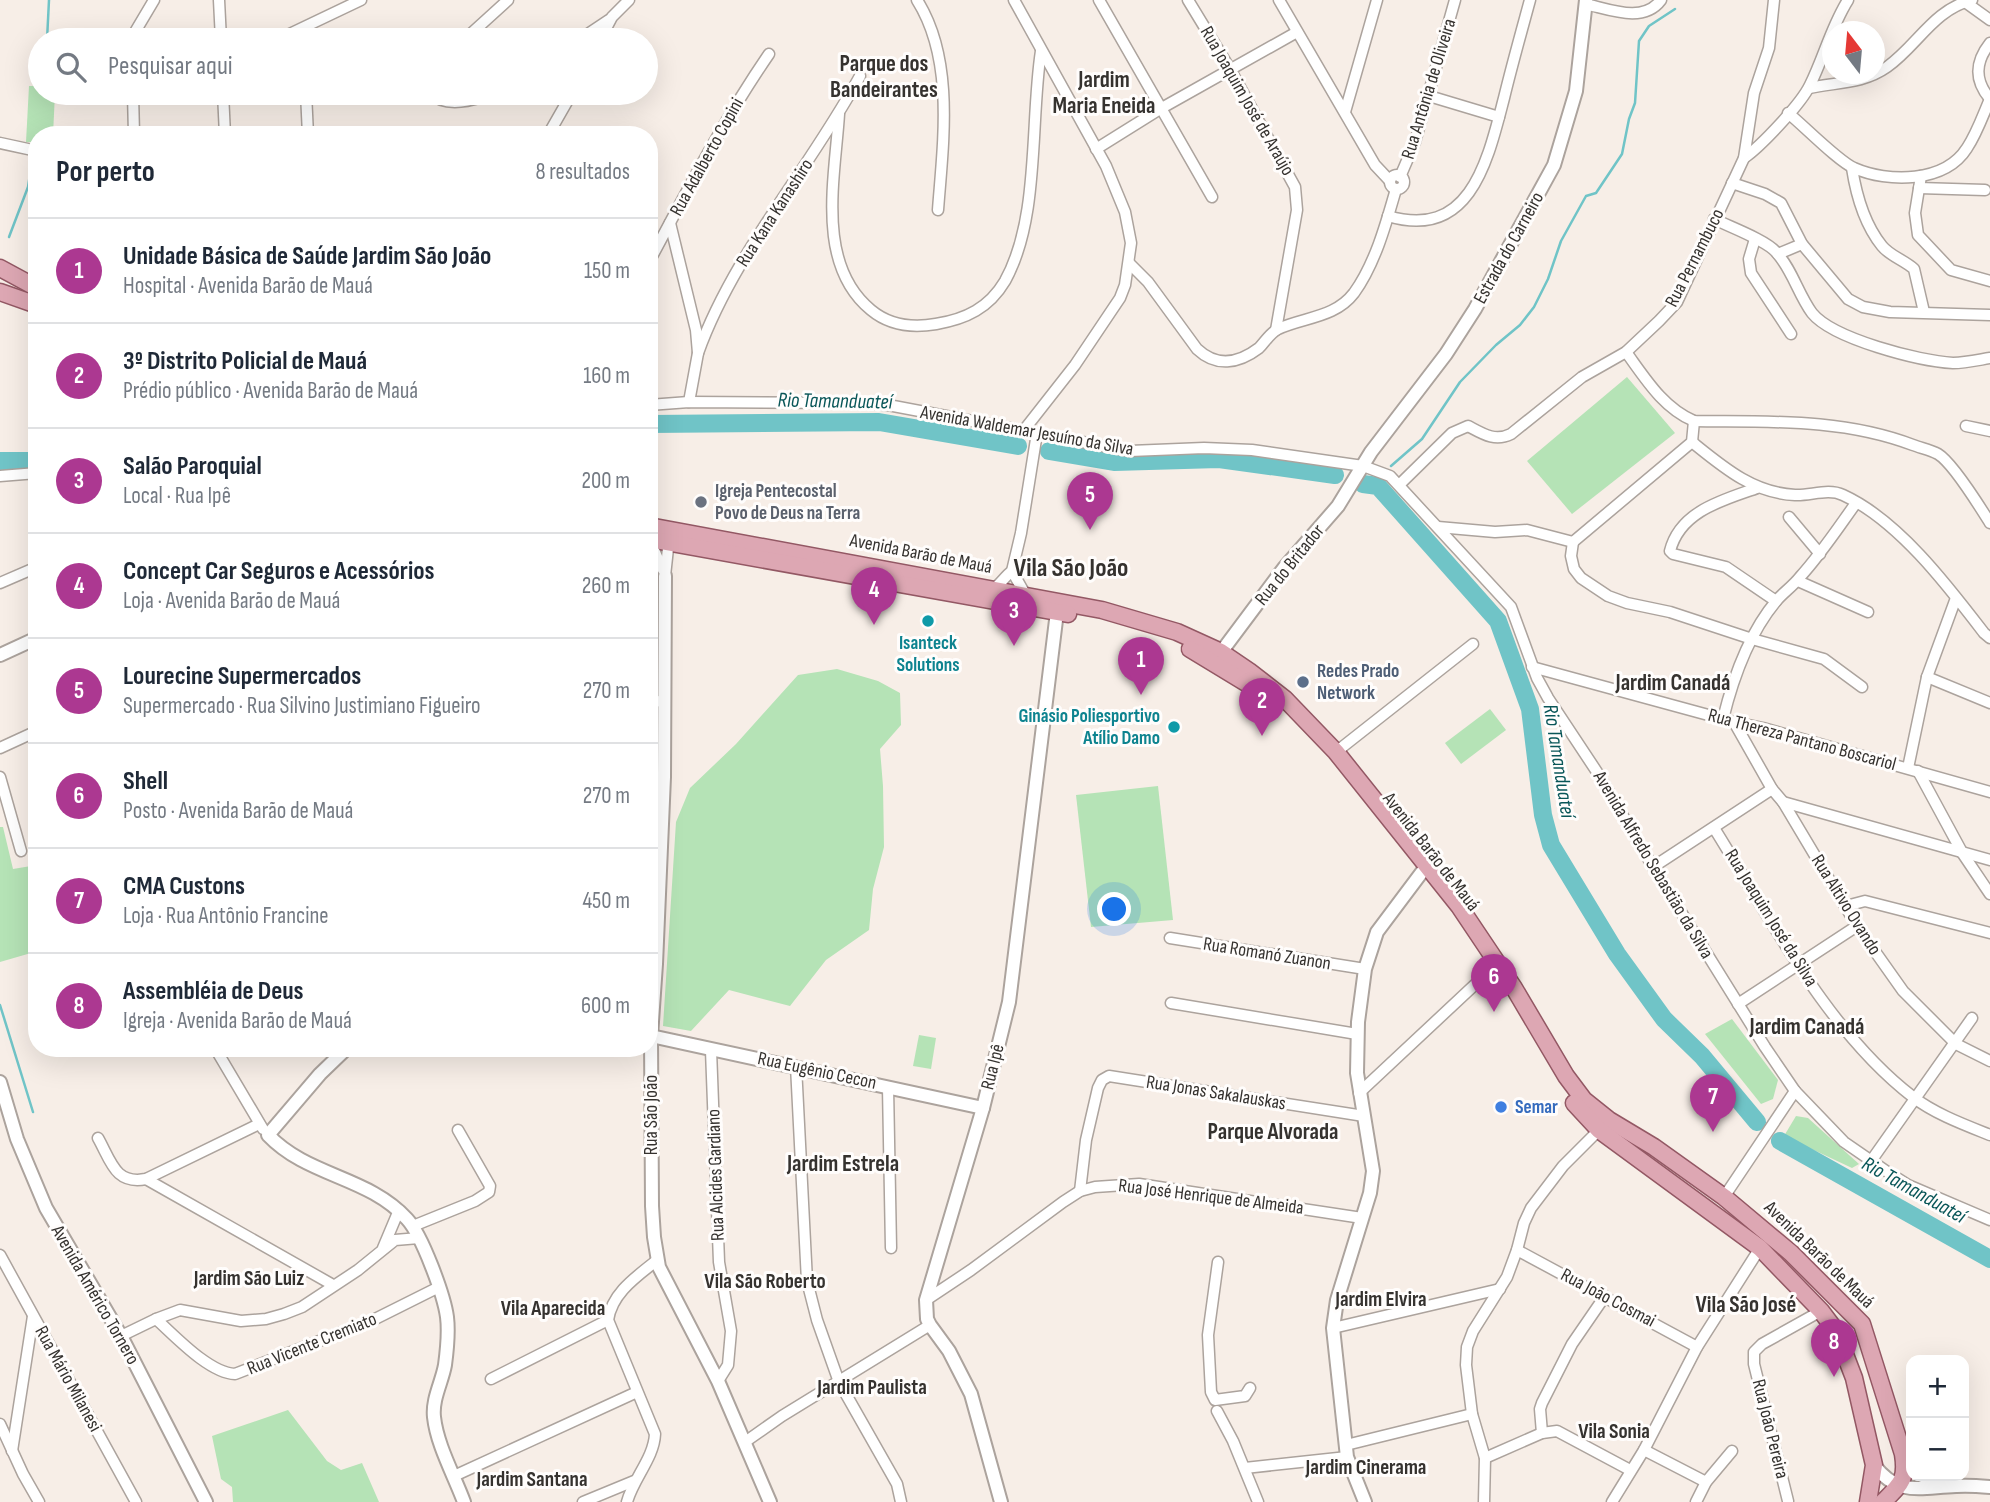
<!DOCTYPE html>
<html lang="pt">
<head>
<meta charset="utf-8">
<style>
  body { margin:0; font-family:"Sofia Sans Condensed",sans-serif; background:#f6f6f7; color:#1f2937 }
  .controls { position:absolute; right:21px; bottom:21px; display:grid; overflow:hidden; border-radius:14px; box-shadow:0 7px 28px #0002 }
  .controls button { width:63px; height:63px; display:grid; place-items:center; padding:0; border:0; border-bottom:2px solid #e0e1e3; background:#fff; color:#1f2937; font:35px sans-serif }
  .compass { position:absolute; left:1822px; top:21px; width:63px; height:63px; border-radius:50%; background:#fff; box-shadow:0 7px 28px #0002; rotate:344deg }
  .you { position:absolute; left:1115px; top:910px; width:24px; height:24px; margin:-18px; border:5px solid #fff; border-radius:50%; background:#1a73e8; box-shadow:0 0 0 10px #1a73e833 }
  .badge { display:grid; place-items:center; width:46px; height:46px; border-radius:50%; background:#ac3891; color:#fff; font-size:23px; font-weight:700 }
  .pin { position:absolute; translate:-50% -58px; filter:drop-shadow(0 2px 4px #0008) }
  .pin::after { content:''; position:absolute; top:37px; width:24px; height:21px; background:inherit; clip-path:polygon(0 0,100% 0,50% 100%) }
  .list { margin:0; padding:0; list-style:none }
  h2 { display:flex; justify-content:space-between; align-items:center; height:91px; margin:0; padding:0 28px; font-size:30px }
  h2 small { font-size:23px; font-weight:400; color:#747a83 }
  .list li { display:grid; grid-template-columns:46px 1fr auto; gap:21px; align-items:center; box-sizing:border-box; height:105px; padding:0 28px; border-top:2px solid #e0e1e3 }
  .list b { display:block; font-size:26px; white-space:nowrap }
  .list p { margin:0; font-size:23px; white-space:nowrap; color:#747a83 }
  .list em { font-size:23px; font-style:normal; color:#747a83 }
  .icon { flex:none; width:38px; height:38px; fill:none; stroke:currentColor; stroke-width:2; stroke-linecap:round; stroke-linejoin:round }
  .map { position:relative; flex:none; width:1990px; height:1502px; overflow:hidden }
  .search { position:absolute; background:#fff; box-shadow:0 7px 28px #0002; left:28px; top:28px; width:630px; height:77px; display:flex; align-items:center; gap:18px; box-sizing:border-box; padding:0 24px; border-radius:38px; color:#747a83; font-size:26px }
  .panel { position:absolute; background:#fff; box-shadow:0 7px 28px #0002; left:28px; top:126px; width:630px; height:931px; border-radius:28px }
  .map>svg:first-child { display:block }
</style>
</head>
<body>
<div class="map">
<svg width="1990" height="1502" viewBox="0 0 1990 1502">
  <rect width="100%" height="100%" fill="#f7eee7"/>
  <!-- green -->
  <g fill="#b5e3b6">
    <path d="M29,86H40V93H55L53,135H37V142H26Z"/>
    <path d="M1627,377L1675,433L1572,514L1527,461Z"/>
    <path d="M837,669L878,681L900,693L901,725L880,749L883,786L884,847L873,889L869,930L826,960L790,1006L729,990L691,1031L663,1026L676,822L690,788L736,744L798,675Z"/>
    <path d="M1490,709L1506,730L1461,764L1445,743Z"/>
    <path d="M1158,786L1173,920L1091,927L1076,795Z"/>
    <path d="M0,827H3L13,869L37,865V970L31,953L0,962Z"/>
    <path d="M1732,1019L1778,1080L1773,1099L1761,1104L1705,1034Z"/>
    <path d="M919,1035L936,1038L931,1069L913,1066Z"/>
    <path d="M1796,1116L1808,1118L1859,1164L1852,1168L1784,1136Z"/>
    <path d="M288,1410L327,1461L341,1470L362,1463L379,1502H233L232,1487L221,1479L212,1436Z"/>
  </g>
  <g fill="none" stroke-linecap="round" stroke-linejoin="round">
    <!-- stream -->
    <g stroke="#70c4c7" stroke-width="2.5">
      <path d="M47,40L49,0"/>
      <path d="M9,237L28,187L31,168"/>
      <path d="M1391,466L1422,439L1460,382L1496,345L1520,325L1534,307L1548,279L1561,241L1586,196L1596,193L1622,154L1629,119L1635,103L1639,41L1649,26L1675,9"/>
      <path d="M0,1005L33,1112"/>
    </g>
    <!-- river -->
    <g stroke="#70c4c7" stroke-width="18">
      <path d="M649,424L879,422L1018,446"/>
      <path d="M1049,451L1114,462L1219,459L1335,475"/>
      <path d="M0,461H37"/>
      <path d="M1363,484L1378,486L1498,621L1530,709L1543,815L1551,845L1617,954L1664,1019L1702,1056L1757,1122"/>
      <path d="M1780,1141L1990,1259"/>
    </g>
    <defs>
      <g id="minor">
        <path d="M219,0L221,40"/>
        <path d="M917,0C955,60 943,143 938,210"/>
        <path d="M1014,0L1106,166L1125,212L1131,243L1125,285L1120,298L1075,365L1024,430"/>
        <path d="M1099,0L1212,197"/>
        <path d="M1188,0L1230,69L1295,187L1297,210L1276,330"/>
        <path d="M1279,0L1375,165L1390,181"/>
        <path d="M1965,2L1990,20"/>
        <path d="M1585,4C1609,9 1643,24 1661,0"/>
        <path d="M134,40L135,32L154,0"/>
        <path d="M277,40L361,0"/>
        <path d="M464,40L508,0"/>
        <path d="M579,40L609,20"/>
        <path d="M600,40L612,17L629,0"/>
        <path d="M1990,43C1975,62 1974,80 1990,99"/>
        <path d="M1809,88C1837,82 1863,84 1887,67C1918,45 1933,10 1972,0"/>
        <path d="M133,93L134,135"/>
        <path d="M223,93L225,135"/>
        <path d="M306,93L308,135"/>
        <path d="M429,93C447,109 474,100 495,93"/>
        <path d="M1429,96L1499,117"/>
        <path d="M1345,112L1377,0"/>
        <path d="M1788,113C1803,125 1839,162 1854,168C1888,183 1945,183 1967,148C1977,133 1983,115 1990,99"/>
        <path d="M839,114C835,178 815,264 871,310C889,325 913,328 936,324C966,319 989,308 1005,281C1040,218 1030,122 1041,51"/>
        <path d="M548,135L572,93"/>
        <path d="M0,143L37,151"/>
        <path d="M1096,149L1160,109L1297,32"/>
        <path d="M1744,158C1761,146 1801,104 1810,85C1824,57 1831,27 1848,0"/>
        <path d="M1852,168C1856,194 1865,225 1882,246C1890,256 1904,260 1914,269L1924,312"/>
        <circle cx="1397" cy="182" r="7"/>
        <path d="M1921,176L1915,213L1918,235L1951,270L1990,281"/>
        <path d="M1400,177L1415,142L1455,0"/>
        <path d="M1732,183L1765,194L1781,203L1802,244L1848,299L1863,307L1890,312L1990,315"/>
        <path d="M1919,188L1985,190"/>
        <path d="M1388,216C1471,241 1488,159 1504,98C1512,65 1521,33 1530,0"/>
        <path d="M1714,219C1730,227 1766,240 1776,252C1792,269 1798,294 1812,313C1833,339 1919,361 1953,363C1965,363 1978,360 1990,358"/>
        <path d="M670,223L696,330L698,353L689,402"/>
        <path d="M1755,239L1749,259L1751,273L1791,334"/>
        <path d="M1778,254L1802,244"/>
        <path d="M649,262C687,191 723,121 769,54"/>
        <path d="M1129,263L1148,282L1197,349C1216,367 1238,364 1259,348C1265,342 1270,333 1278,329C1304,317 1335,318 1354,293C1375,264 1386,224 1396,189"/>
        <path d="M1626,352C1645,378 1663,408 1694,421C1768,422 1842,418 1913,445C1921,448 1931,450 1938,454C1953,463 1980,507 1990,523"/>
        <path d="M698,353C734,253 809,170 860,76"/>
        <path d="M649,405L689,402L858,403L888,405L1130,451L1204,448L1252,450L1363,466L1390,476L1511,607L1537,678L1548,698L1597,772L1653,867L1765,1047L1795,1091L1844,1142L1889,1173L1908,1185L1990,1220"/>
        <path d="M1966,426L1990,431"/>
        <path d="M1692,442C1723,467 1753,493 1795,495C1810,496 1828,488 1843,495C1898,520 1948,586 1984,633L1990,638"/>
        <path d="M0,476L37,473"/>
        <path d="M1399,485L1452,433L1468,426C1483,434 1495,442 1511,434L1582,377L1626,352L1659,321L1677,302L1744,158L1754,93L1769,48L1774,0"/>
        <path d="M1757,488C1723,500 1680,511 1670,551L1673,554L1726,567L1776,601"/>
        <path d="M1789,517L1820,554"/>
        <path d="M1438,527L1495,532L1527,530L1573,542"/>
        <path d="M649,539L663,570"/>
        <path d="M1573,542L1571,556L1574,569L1581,578L1608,596L1627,603L1670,612L1752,639L1824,659L1862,687"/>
        <path d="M1573,542L1692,442L1694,421"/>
        <path d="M1012,571L1025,594"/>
        <path d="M665,576L669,539"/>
        <path d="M1798,581L1868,612"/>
        <path d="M0,583L37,567"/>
        <path d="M990,591C998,588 1004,577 1012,571L1021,533L1037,433"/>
        <path d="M1532,667L1734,722L1763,728L1990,792"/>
        <path d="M1927,677L1990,703"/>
        <path d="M649,700L664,702"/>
        <path d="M1723,719C1733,678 1749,633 1777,600C1784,592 1793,586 1800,577C1821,554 1838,528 1856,503"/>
        <path d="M1734,722L1772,789L1783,802L1857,926L1903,991L1956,1044L1990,1061"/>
        <path d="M0,748L37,731"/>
        <path d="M1336,752L1473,644"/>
        <path d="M1908,768L1927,677L1956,598"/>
        <path d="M1918,771L1963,854L1990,894"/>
        <path d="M649,776L664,777"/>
        <path d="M0,777L21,851"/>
        <path d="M1783,802L1990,860"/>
        <path d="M1714,828C1771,919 1827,1031 1913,1097C1935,1114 1965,1125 1990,1135"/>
        <path d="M1653,867L1772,789"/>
        <path d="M1846,906L1865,901L1990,933"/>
        <path d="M1170,938L1365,969"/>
        <path d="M1171,1003L1357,1034"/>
        <path d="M1738,1004L1857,926"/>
        <path d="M215,1048L263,1129"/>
        <path d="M711,1050L719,1262L731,1331L728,1365L718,1381"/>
        <path d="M796,1066L807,1281L817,1320L839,1382L897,1484L901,1502"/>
        <path d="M888,1087L891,1248"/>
        <path d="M1359,1093L1498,963"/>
        <path d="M98,1138C111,1161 115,1185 146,1179L259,1124"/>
        <path d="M1871,1161L1972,1018"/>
        <path d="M146,1179L333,1285"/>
        <path d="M1080,1191L1086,1140L1098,1088L1102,1080L1109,1076L1364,1116"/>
        <path d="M1724,1197L1795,1091"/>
        <path d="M413,1226L475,1201L489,1192L490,1186L458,1130"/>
        <path d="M383,1248L399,1210"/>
        <path d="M1517,1250L1697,1347"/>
        <path d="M0,1255L136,1502"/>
        <path d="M1218,1262L1208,1335L1211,1392L1215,1400L1245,1396L1250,1388"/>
        <path d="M926,1300L971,1270L1063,1202L1080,1191L1095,1187L1139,1184L1362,1218"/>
        <path d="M156,1319C175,1336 209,1373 235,1374L373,1320L439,1287"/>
        <path d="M1333,1328L1500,1289"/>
        <path d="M121,1336L156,1319L180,1310L241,1321L266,1319L284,1314L302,1307L358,1270L395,1240L419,1238"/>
        <path d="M491,1379L608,1320"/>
        <path d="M1217,1411L1233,1441L1258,1502"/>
        <path d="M0,1424L23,1474L39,1502"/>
        <path d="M1542,1433L1540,1409L1542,1403L1572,1344L1605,1296"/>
        <path d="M745,1442L782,1416L930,1325"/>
        <path d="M1346,1445L1472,1414"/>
        <path d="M1644,1450L1706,1482"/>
        <path d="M12,1451L33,1316"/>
        <path d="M1485,1458L1542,1433L1557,1431L1630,1470"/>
        <path d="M1245,1468L1347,1457"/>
        <path d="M454,1476L637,1392"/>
        <path d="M1788,1501L1754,1364V1352L1762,1344L1821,1311"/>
        <path d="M583,1502L634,1481"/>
        <path d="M627,1502C633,1479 654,1458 655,1434L608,1320C612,1293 636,1277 656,1261"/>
        <path d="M1484,1502L1485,1458L1472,1414L1466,1365L1467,1347L1473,1331L1507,1277L1517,1250L1524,1223L1531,1208L1563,1166L1599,1130"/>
        <path d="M1612,1502L1644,1450L1697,1347L1760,1248"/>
        <path d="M1696,1502L1706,1482L1732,1451"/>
      </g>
      <g id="tertiary">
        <path d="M665,576L664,777L656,964L651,1036L652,1206L654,1237L659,1267L718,1381L770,1502"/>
        <path d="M0,655L37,638"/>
        <path d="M1216,659L1284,568L1338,506L1371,452L1446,354L1475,309L1554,165L1576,91L1586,0"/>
        <path d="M651,1036L983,1108"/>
        <path d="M347,1048L320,1074L268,1135C308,1177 368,1176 407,1219C422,1235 444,1295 447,1317C449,1333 447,1350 445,1365C442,1382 432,1399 434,1417C437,1445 454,1475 464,1502"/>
        <path d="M0,1082L17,1139L46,1208L121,1336L206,1502"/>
        <path d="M1874,1465C1898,1497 1921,1487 1956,1486C1967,1485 1979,1486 1990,1487"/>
        <path d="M1922,1476L1943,1482"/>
        <path d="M1001,1502L971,1394L949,1351L930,1325L927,1319L926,1300L983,1108L1009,1002L1057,612"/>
        <path d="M1365,1502L1347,1457L1333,1328L1337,1300L1370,1193L1373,1171L1357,1073L1358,1022L1365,969L1377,932L1422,872"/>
      </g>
      <g id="primary">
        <path d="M0,268L37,288"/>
        <path d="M0,292L37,305"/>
        <path d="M649,526L1102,610L1177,632L1221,652L1249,671L1285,699L1336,752L1459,906L1514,988L1566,1076L1584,1100L1609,1120L1654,1147L1724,1197L1791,1253L1862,1324L1903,1454C1907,1480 1901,1484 1883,1502"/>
        <path d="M649,539L1068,614"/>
        <path d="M1190,649L1246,683"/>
        <path d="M1574,1103L1599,1130L1760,1248L1821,1311L1836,1331L1854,1378L1874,1465L1868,1502"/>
      </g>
    </defs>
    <!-- minor casing -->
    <use href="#minor" stroke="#aca39d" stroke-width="13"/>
    <!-- tertiary casing -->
    <use href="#tertiary" stroke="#aca39d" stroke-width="16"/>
    <!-- primary casing -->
    <use href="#primary" stroke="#935864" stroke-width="19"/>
    <!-- minor -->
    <use href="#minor" stroke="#fff" stroke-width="10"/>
    <!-- tertiary -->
    <use href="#tertiary" stroke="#fff" stroke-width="12"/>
    <!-- primary -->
    <use href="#primary" stroke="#dda7b3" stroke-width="16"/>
  </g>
  <!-- markers -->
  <circle fill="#6b7280" stroke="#fffdfc" stroke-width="2.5" cx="701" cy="502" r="7"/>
  <g fill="#0f9aa8" stroke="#fffdfc" stroke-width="2.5">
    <circle cx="928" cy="621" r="7"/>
    <circle cx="1174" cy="727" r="7"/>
  </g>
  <circle fill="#5c6f8a" stroke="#fffdfc" stroke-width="2.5" cx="1303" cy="682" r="7"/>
  <circle fill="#3f7fe0" stroke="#fffdfc" stroke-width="2.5" cx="1501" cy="1107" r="7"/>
  <g text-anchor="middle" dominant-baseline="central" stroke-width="6" stroke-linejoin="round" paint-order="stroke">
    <!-- street labels -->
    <g font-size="19" fill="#35322f" stroke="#fffdfc">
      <text transform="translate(1429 89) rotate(-73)">Rua Antônia de Oliveira</text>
      <text transform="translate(1247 101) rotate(60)">Rua Joaquim José de Araújo</text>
      <text transform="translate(707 157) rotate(-61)">Rua Adalberto Copini</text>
      <text transform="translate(775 213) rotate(-57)">Rua Kana Kanashiro</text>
      <text transform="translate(1509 248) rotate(-61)">Estrada do Carneiro</text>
      <text transform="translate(1695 258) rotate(-63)">Rua Pernambuco</text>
      <text transform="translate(1027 431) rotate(10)">Avenida Waldemar Jesuíno da Silva</text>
      <text transform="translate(921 554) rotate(11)">Avenida Barão de Mauá</text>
      <text transform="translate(1290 565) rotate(-51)">Rua do Britador</text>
      <text transform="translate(1802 740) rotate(15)">Rua Thereza Pantano Boscariol</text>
      <text transform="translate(1431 852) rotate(52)">Avenida Barão de Mauá</text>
      <text transform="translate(1653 865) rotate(59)">Avenida Alfredo Sebastião da Silva</text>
      <text transform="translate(1846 905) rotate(58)">Rua Altivo Ovando</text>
      <text transform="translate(1771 918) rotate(58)">Rua Joaquim José da Silva</text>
      <text transform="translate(1267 954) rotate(9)">Rua Romanó Zuanon</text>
      <text transform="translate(993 1067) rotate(-76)">Rua Ipê</text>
      <text transform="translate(817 1071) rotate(12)">Rua Eugênio Cecon</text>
      <text transform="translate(1216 1093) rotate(9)">Rua Jonas Sakalauskas</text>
      <text transform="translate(651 1115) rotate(-90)">Rua São João</text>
      <text transform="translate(716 1175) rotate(-92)">Rua Alcides Gardiano</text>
      <text transform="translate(1211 1197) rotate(7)">Rua José Henrique de Almeida</text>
      <text transform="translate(1819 1255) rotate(44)">Avenida Barão de Mauá</text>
      <text transform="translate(95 1295) rotate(60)">Avenida Américo Tornero</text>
      <text transform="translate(1608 1298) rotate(28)">Rua João Cosmai</text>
      <text transform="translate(312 1344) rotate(-22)">Rua Vicente Cremiato</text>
      <text transform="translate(68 1379) rotate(61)">Rua Mário Milanesi</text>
      <text transform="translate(1770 1429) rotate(76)">Rua João Pereira</text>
    </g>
    <!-- worship labels -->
    <g font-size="19" font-weight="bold" fill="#5b616d" stroke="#fffdfc" text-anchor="start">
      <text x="715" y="491">Igreja Pentecostal<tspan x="715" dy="22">Povo de Deus na Terra</tspan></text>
    </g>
    <!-- culture labels -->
    <g font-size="19" font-weight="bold" fill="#0d838f" stroke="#fffdfc">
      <text x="928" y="643">Isanteck<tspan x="928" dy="22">Solutions</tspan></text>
      <text x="1160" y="716" text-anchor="end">Ginásio Poliesportivo<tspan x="1160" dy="22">Atílio Damo</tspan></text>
    </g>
    <!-- service labels -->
    <g font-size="19" font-weight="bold" fill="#4e5e75" stroke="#fffdfc" text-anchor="start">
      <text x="1317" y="671">Redes Prado<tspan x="1317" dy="22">Network</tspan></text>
    </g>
    <!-- shop labels -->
    <g font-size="19" font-weight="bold" fill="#366cbe" stroke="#fffdfc" text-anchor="start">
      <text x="1515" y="1107">Semar</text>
    </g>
    <!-- water labels -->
    <g font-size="21" font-style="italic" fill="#095658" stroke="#fffdfc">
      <text transform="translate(835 401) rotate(1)">Rio Tamanduateí</text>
      <text transform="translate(1559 761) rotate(81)">Rio Tamanduateí</text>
      <text transform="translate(1914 1190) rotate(29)">Rio Tamanduateí</text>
    </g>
    <!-- neighbourhood labels -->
    <g font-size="21" font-weight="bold" fill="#35322f" stroke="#fffdfc">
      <text x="249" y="1278">Jardim São Luiz</text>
      <text x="765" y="1281">Vila São Roberto</text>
      <text x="1381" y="1299">Jardim Elvira</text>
      <text x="553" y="1308">Vila Aparecida</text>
      <text x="872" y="1387">Jardim Paulista</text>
      <text x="1614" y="1431">Vila Sonia</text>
      <text x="1366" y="1467">Jardim Cinerama</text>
      <text x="532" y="1479">Jardim Santana</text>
    </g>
    <!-- quarter labels -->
    <g font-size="23" font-weight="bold" fill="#35322f" stroke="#fffdfc">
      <text x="884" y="64">Parque dos<tspan x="884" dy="26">Bandeirantes</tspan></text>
      <text x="1104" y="80">Jardim<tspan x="1104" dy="26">Maria Eneida</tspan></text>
      <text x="1673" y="683">Jardim Canadá</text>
      <text x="1807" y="1027">Jardim Canadá</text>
      <text x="1273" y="1132">Parque Alvorada</text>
      <text x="843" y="1164">Jardim Estrela</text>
      <text x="1746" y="1305">Vila São José</text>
    </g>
    <!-- district labels -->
    <g font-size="26" font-weight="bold" fill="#35322f" stroke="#fffdfc">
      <text x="1071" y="568">Vila São João</text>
    </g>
  </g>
</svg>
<div class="controls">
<button>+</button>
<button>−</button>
</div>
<svg class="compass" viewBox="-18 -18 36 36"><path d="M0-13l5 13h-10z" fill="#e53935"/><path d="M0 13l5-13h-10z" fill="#747a83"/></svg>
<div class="you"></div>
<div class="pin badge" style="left:1141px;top:695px">1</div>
<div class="pin badge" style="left:1262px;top:736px">2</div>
<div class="pin badge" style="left:1014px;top:646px">3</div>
<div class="pin badge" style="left:874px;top:625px">4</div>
<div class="pin badge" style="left:1090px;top:530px">5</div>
<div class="pin badge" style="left:1494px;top:1012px">6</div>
<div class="pin badge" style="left:1713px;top:1132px">7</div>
<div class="pin badge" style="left:1834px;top:1377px">8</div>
<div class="search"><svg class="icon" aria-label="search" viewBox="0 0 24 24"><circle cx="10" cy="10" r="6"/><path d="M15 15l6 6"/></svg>Pesquisar aqui</div>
<section class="panel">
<h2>Por perto<small>8 resultados</small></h2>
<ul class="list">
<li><span class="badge">1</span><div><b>Unidade Básica de Saúde Jardim São João</b><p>Hospital · Avenida Barão de Mauá</p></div><em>150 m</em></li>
<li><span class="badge">2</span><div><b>3º Distrito Policial de Mauá</b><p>Prédio público · Avenida Barão de Mauá</p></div><em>160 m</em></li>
<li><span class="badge">3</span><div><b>Salão Paroquial</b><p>Local · Rua Ipê</p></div><em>200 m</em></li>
<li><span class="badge">4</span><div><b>Concept Car Seguros e Acessórios</b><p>Loja · Avenida Barão de Mauá</p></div><em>260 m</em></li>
<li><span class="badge">5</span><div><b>Lourecine Supermercados</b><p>Supermercado · Rua Silvino Justimiano Figueiro</p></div><em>270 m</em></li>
<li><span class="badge">6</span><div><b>Shell</b><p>Posto · Avenida Barão de Mauá</p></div><em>270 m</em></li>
<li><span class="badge">7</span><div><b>CMA Custons</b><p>Loja · Rua Antônio Francine</p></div><em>450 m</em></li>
<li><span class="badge">8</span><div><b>Assembléia de Deus</b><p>Igreja · Avenida Barão de Mauá</p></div><em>600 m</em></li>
</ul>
</section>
</div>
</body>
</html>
